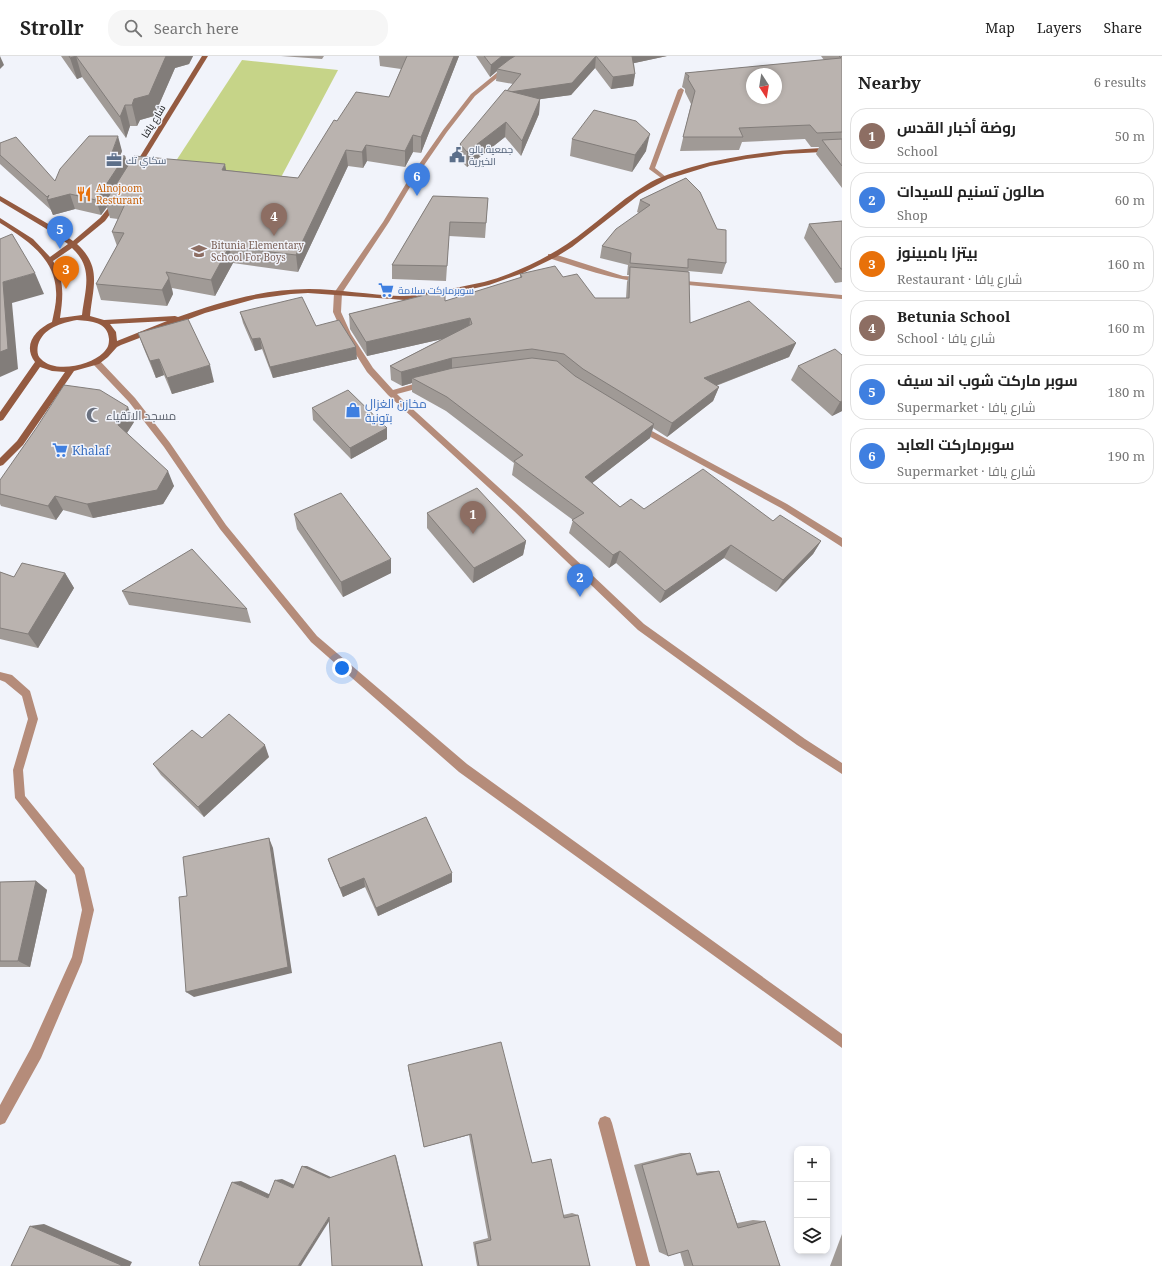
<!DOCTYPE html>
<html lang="en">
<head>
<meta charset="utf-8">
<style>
  body { margin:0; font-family:"Noto Serif",Cairo,serif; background:#f6f6f6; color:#222 }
  .controls { position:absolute; right:12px; bottom:12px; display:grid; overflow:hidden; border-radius:8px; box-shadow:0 2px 6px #0003 }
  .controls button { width:36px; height:36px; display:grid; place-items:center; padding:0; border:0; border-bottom:1px solid #e0e0e0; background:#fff; color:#222; font:20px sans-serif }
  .compass { position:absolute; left:746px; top:12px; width:36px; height:36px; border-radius:50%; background:#fff; box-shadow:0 2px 6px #0003; rotate:168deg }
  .you { position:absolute; left:342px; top:612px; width:14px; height:14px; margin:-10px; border:3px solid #fff; border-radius:50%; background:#1a73e8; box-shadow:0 0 0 6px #1a73e833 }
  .badge { display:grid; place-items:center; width:26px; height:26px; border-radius:50%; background:#1a73e8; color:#fff; font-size:13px; font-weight:700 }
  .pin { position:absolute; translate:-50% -33px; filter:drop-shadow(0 1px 2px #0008) }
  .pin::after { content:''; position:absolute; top:21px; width:14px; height:12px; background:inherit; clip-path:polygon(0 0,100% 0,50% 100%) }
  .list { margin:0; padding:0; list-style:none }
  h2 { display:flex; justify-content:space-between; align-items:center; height:52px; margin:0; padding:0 16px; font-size:17px }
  h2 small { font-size:13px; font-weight:400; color:#767676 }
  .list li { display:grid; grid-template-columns:26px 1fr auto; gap:12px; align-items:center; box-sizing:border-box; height:56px; margin:0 8px 8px; padding:0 8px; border:1px solid #e0e0e0; border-radius:16px }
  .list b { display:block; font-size:15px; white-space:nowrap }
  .list p { margin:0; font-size:13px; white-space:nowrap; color:#767676 }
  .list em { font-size:13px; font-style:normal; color:#767676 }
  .icon { flex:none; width:22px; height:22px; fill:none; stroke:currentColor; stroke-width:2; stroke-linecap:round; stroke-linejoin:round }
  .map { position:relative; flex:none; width:842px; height:1210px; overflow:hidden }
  header { display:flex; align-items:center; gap:24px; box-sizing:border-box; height:56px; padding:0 20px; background:#fff; border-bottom:1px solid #e0e0e0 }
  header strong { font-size:19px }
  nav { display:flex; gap:22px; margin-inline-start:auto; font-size:14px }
  .search { width:280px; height:36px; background:#f6f6f6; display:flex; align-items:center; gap:10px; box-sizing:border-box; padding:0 14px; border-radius:16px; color:#767676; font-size:15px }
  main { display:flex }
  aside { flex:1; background:#fff }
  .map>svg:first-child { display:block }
</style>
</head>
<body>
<header>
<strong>Strollr</strong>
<div class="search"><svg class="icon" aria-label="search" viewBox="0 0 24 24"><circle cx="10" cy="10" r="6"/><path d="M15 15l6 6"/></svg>Search here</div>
<nav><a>Map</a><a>Layers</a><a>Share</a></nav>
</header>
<main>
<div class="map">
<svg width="842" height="1210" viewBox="0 0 842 1210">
  <rect width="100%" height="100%" fill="#f1f3fa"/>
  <!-- green -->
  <path fill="#c6d488" d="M242,4L338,14L278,127L170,114Z"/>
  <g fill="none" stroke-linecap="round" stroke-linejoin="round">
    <!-- street -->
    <g fill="#b58c7a" fill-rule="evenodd">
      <path d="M525,0H532L508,13L475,40L447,76L416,121L389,166L342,237L341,256L351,278L373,312L393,334L424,325L427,326V330L397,338L405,346L520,451L644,568L805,683L842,707V718L797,689L638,574L514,455L388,339L367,316L343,278L333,256L334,237L383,166L410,121L443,74L471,38L504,11Z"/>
      <path d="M681,32L684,34L655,112L666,121L667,122L664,124L649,113L678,34Z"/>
      <path d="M548,198H554L623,220L641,221L645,223C634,232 564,206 548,202Z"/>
      <path d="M674,224L842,239V243L677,228L673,226Z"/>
      <path d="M96,303L99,304L135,342L170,387L226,469L317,580L467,708L842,978V992L459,716L311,586L220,473L164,391L129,346L93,308L92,306Z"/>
      <path d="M639,368L787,448L842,482V491L781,452L636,373L635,371L636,369Z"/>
      <path d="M0,616L12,619L30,635L38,663L23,714L25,740L84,812L94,854L82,906L41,1002L5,1067L0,1069V1049L31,992L72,901L82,854L75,819L15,742L13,714L28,663L22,640L5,626L0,624Z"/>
      <path d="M605,1060L610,1062L612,1067L650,1210H636L598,1067L600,1062Z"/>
    </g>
    <!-- secondary -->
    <g fill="#945a40" fill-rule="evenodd">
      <path d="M202,0H208L139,112L134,113L133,112Z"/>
      <path d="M842,91V95L784,98L746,103L710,110L668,123L640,138L572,191L556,201L523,217L489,229L450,238L405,244L308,237L291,238L255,243L205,257L121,289L117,291L108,301L99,308L74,315L23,389L3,409L0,410V402L17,385L65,316L52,315L40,311L3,364L0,365V356L35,306C22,289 36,273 52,266C54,256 57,245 56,235C55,202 26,183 0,167V162L33,183L50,201L68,188L45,172L0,145V140L50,169L73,185L100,162L114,145H118L119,146L105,165L77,188C102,211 93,230 90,260L104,264L175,260L178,261C219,246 264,233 309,233C339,233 369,239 400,240C411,240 421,237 432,236C449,233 466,230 484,226C513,218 541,205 567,188C594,170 617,146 646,129C660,120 676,116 692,111C741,97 791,93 842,91ZM72,192C94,212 85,233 82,259L60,262C63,241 65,224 53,205ZM77,264C91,265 108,266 109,283C109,289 108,292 103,297C91,309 55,318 41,303C37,300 37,294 38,289C43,272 61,267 77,264ZM167,265L117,285L116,276L110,268Z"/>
    </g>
  </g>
  <!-- wall -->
  <g fill="#a09a96">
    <path d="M61,0H193L189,8L175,12L154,60L140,64L137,70H130L126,82L82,21L77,23Z"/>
    <path d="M281,0H324L322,3Z"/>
    <path d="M379,0H459L421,97L413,96L405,111L367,105L363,112L348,110L298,216L233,207L215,240L172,232L173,238L167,250L101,244L96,228L117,190L112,176L118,163L110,162L107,151L101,159L75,153L53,159L51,154L0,108V87L55,125L122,95L120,100H125L128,110L226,114L298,122L337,65L389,41L401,13L380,10Z"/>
    <path d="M476,0H667L634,7L635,18L633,30L611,33L595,12L571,39L540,43L539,58L521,100L505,81L467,111L459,103L460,88L513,28L496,25L497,15L490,21Z"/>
    <path d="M821,0H842V132L816,98L819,91H811L805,83L742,86L739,94L680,95L691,48L685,36V33L682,31L685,17L824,4Z"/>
    <path d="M572,83L646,95L632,116L570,100Z"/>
    <path d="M686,122L726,207L722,218L688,215L690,267L796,287L789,301L716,330L719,331L713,345L667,381L653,372L650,382L592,427L620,451L773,465L821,485L813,498L776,536L724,502L660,547L616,507L609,512L569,477L573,464L512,419L514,407L446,355L412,336V327L402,330L391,324L390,310L442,283L367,300L350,273L349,258L445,234V245L520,222V218L563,221L595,242H626L627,226L629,219H627L628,209L600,202L602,190L639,157L637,156L640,144Z"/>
    <path d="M433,140L488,142L485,182L449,180L446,225L392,223V209Z"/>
    <path d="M842,165V226L835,227L804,182L809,168Z"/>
    <path d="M240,256L316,270L357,303L273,322L262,293L255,295L243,267Z"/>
    <path d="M138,277L214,326L172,338L164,319L156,322L144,293Z"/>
    <path d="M842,299V355L832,360L791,324L798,310Z"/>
    <path d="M312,352L387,372V383L351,403L313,364Z"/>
    <path d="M134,366L127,377L174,430L163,448L93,462L63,454L56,464L1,450L0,448V424Z"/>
    <path d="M427,457L526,485L523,499L473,527L427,472Z"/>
    <path d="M294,458L391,517L343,541L297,473Z"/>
    <path d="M0,516L14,521L65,517L74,532L38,592L0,583Z"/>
    <path d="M122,535L247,553L251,567L129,549Z"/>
    <path d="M202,682L269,701L204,761L161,719L153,708Z"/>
    <path d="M328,803L452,826L378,860L365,831L343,841L331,812Z"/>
    <path d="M36,825L47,834L30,911H0V826Z"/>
    <path d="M408,1012L532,1107L551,1103L563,1159L572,1157L578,1159L590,1210H477L473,1186L488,1182L469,1079L424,1091Z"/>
    <path d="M681,1097H690L696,1117L709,1115H719L737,1167L753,1164L765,1165L780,1210H684L680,1196L668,1200L659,1196L634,1109Z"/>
    <path d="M842,1178V1210H830Z"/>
  </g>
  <!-- shaded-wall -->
  <g fill="#827d7a">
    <path d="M0,0L4,9L0,13Z"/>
    <path d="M76,0L82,21L77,23L70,2Z"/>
    <path d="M166,0H193L189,8L175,12L154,60L140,64L137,70L132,49L134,43Z"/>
    <path d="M454,0H459L421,97V81Z"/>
    <path d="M502,0H522L497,13V15L490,21L491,9Z"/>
    <path d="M596,0L595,12L571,39L505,48L506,36Z"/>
    <path d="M631,0H667L630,8Z"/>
    <path d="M635,18L633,30L611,33L613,21Z"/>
    <path d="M540,43L539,58L521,100L522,85Z"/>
    <path d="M125,49L130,70L126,82L120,61Z"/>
    <path d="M506,66L505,81L467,111V96Z"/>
    <path d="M650,78L646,95L632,116L635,99Z"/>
    <path d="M413,79V96L405,111V95Z"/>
    <path d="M118,80L122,95L115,114L111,99Z"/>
    <path d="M366,89L367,105L363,112L362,96Z"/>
    <path d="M346,94L348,110L298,216L296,199Z"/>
    <path d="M125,100L129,115L105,146L107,151L101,159L96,144Z"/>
    <path d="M225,108L228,124L222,114Z"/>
    <path d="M70,138L75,153L53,159L47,144H49L47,141L49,139Z"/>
    <path d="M229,191L233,207L215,240L211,224Z"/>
    <path d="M35,217L44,238L12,247L18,313L0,321V296L3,226Z"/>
    <path d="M169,222L173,238L167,250L162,234Z"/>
    <path d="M470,262L469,277L367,300L366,286Z"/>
    <path d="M260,282L262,293L255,295L252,283Z"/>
    <path d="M796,287L789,301L699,336L704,322Z"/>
    <path d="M356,291L357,303L273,322L270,311Z"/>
    <path d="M452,302V317L412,322V327L402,330L401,316Z"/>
    <path d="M159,303L164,319L156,322L150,305Z"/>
    <path d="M210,309L214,326L172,338L167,322Z"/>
    <path d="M719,331L713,345L667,381L672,367Z"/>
    <path d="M842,345V355L832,360L840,346Z"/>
    <path d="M128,351L134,366L123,383L118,369Z"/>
    <path d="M654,368L650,382L582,435L585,421Z"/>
    <path d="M387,372V383L351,403L350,392Z"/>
    <path d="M168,415L174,430L163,448L93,462L87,448Z"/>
    <path d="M55,440L63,454L56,464L48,450Z"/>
    <path d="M526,485L523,499L473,527L474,512Z"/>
    <path d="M821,485L813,498L776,536L783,524Z"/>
    <path d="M731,489L724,502L660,547L665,535Z"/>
    <path d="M620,495L616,507L609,512L613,499Z"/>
    <path d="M391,503V517L343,541L341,526Z"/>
    <path d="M65,517L74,532L38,592L28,578Z"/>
    <path d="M265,689L269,701L204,761L198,751Z"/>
    <path d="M269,782L273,792L292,917L194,941L186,936Z"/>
    <path d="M452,817V826L378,860L376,852Z"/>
    <path d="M364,822L365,831L343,841L340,832Z"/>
    <path d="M36,825L47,834L30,911L18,905Z"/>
    <path d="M471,1078L469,1079L424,1091Z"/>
    <path d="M395,1099L396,1100L423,1210H422Z"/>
    <path d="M302,1110H307L333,1122H329Z"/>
    <path d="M282,1123L299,1131L293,1132L275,1124Z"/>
    <path d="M241,1125L275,1141L268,1142L232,1126Z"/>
    <path d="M333,1159L301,1210H298L329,1161Z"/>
    <path d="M44,1168L132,1206L130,1210H121L30,1170Z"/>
  </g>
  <!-- building -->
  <g fill="#bab3af" stroke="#827d7a" fill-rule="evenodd">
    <path d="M69,0H166L149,39L134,43L132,49H125L120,61L76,0L70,2Z"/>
    <path d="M407,0H454L421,81L413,79L405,95L366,89L362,96L346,94L296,199L229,191L211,224L166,216L169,222L162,234L96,228L124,177L112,176L125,148L105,146L134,100L225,108L222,114L298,122L334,64L337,65L356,36L389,41Z"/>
    <path d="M484,0H502L491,9Z"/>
    <path d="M515,0H632L635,18L613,21L596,0L572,27L510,36L507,35L521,18L497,13L510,3Z"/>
    <path d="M839,0H842V76L817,77L810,69L739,72L743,81H683L695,35L688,23L689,20L685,17L841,2ZM752,18H776V42H752Z"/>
    <path d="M505,34L540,43L522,85L506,66L467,96L460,88Z"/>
    <path d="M594,54L636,65L650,78L635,99L572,83Z"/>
    <path d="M89,80H118L111,99L125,100L96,144L70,138L47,144L49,139L47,141L0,99V87L16,81L55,125L60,113Z"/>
    <path d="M842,83V110L822,84Z"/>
    <path d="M686,122L700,136L717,173L726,174V207L688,203V212L630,207L631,197L602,190L616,173L650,149L640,144Z"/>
    <path d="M433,140L488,142L486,167L450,166L447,210L392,209Z"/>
    <path d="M842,165V213H841L809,168Z"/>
    <path d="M12,178L35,217L3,226L8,293L0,296V183Z"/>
    <path d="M555,210L563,221L577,218L595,242H629L630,211L689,216L690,267L749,245L796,287L704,322L719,331L672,367L583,313L564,298L532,293L452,302L401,316L390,310L472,268L470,262L366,286L349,258L445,234V245L522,221L520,218Z"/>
    <path d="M302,241L316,270L339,264L356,291L270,311L260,282L252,283L240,256Z"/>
    <path d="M188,263L210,309L167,322L159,303L150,305L138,277Z"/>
    <path d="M835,293L842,299V345L840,346L798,310Z"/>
    <path d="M532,302L557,305L575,320L654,368L585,421L620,451L631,443L644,453L703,413L773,465L780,459L821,485L783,524L731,489L665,535L620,495L613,499L572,464L584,457L514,405L523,399L447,341L412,322L453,312Z"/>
    <path d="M64,329L100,334L128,351L118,369L168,415L157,434L87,448L55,440L48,450L0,438V424L37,371Z"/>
    <path d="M348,334L387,372L350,392L312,352Z"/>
    <path d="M477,432L526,485L474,512L427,457Z"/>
    <path d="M341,437L391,503L341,526L294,458Z"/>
    <path d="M192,493L247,553L122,535Z"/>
    <path d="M22,507L65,517L28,578L0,572V516L14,521Z"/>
    <path d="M229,658L265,689L198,751L153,708L192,674L202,682Z"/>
    <path d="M426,761L452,817L376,852L364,822L340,832L328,803Z"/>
    <path d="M269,782L288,911L186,936L179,841L187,840L183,801Z"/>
    <path d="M36,825L18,905H0V826Z"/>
    <path d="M501,986L532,1107L551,1103L564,1162L578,1159L590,1210H479L475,1188L491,1184L471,1078L424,1091L408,1009Z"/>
    <path d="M690,1097L697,1119L719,1115L738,1172L765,1165L780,1210H693L688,1194L668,1200L642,1109Z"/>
    <path d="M395,1099L422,1210H332L329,1161L298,1210H200L199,1207L232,1126L268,1142L275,1124L293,1132L302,1110L329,1122Z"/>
    <path d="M30,1170L121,1209V1210H11Z"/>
  </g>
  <!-- icons -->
  <defs>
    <symbol id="civic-bare" viewBox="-9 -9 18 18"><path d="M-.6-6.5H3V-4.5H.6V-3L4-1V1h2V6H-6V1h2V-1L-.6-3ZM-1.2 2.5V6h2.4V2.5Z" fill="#5c6f8a" stroke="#f1f3fa" stroke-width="2.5" paint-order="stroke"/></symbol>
    <symbol id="office-bare" viewBox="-9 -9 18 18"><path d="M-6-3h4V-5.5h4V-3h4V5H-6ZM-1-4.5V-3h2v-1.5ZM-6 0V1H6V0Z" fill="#5c6f8a" stroke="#f1f3fa" stroke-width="2.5" paint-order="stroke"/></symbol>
    <symbol id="restaurant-bare" viewBox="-9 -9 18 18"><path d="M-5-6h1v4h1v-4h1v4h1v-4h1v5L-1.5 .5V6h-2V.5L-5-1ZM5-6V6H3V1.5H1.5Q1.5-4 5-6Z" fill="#e8710a" stroke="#f1f3fa" stroke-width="2.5" paint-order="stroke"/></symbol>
    <symbol id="school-bare" viewBox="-9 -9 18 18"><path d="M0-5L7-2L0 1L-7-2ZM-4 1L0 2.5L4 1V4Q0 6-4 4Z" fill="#8d6e63" stroke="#f1f3fa" stroke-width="2.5" paint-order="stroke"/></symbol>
    <symbol id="supermarket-bare" viewBox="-9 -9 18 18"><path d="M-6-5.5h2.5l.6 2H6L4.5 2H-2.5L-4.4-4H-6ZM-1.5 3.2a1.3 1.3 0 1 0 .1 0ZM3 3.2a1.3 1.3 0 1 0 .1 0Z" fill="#3f7fe0" stroke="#f1f3fa" stroke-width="2.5" paint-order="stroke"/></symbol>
    <symbol id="shop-bare" viewBox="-9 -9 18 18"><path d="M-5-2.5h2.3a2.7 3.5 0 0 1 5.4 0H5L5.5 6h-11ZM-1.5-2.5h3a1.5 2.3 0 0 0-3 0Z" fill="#3f7fe0" stroke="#f1f3fa" stroke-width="2.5" paint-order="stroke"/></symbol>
    <symbol id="mosque-bare" viewBox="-9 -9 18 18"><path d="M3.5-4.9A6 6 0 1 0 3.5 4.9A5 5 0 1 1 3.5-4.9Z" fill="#6b7280" stroke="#f1f3fa" stroke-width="2.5" paint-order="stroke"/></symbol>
  </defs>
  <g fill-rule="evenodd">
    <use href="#civic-bare" x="446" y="88" width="22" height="22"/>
    <use href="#office-bare" x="103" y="93" width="22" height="22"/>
    <use href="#restaurant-bare" x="73" y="127" width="22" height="22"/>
    <use href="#school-bare" x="188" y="184" width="22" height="22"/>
    <use href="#supermarket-bare" x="375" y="223" width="22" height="22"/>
    <use href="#shop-bare" x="342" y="343" width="22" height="22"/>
    <use href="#mosque-bare" x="83" y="348" width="22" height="22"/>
    <use href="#supermarket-bare" x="49" y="383" width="22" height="22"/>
  </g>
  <g text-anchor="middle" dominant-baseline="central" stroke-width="3" stroke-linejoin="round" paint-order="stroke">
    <!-- far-street labels -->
    <g font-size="10" fill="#191a1c" stroke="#f1f3fa">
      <text transform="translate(153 65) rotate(-59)">شارع يافا</text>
    </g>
    <!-- far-service labels -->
    <g font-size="10" fill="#4e5e75" stroke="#f1f3fa" text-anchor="start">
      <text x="469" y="93">جمعية يالو<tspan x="469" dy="12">الخيرية</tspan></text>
      <text x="126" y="104">سكاي تك</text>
    </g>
    <!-- far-food labels -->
    <g font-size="10" fill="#c56008" stroke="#f1f3fa" text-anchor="start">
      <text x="96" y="132">Alnojoom<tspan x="96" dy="12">Resturant</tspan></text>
    </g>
    <!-- far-education labels -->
    <g font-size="10" fill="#785e54" stroke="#f1f3fa" text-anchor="start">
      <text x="211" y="189">Bitunia Elementary<tspan x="211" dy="12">School For Boys</tspan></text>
    </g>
    <!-- far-shop labels -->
    <g font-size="10" fill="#366cbe" stroke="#f1f3fa" text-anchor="start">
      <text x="398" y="234">سوبرماركت سلامة</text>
    </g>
    <!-- shop labels -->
    <g font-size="12" fill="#366cbe" stroke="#f1f3fa" text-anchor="start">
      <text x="365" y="347">مخازن الغزال<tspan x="365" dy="14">بتونية</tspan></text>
      <text x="72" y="394">Khalaf</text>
    </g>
    <!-- worship labels -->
    <g font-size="12" fill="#5b616d" stroke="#f1f3fa" text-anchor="start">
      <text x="106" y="359">مسجد الاتقياء</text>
    </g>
  </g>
</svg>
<div class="controls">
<button>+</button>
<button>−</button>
<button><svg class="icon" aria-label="layers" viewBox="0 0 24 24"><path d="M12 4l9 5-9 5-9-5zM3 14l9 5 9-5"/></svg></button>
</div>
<svg class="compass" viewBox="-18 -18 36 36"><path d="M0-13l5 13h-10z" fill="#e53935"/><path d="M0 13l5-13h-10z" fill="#767676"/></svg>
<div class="you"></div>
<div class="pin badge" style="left:473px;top:478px;background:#8d6e63">1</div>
<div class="pin badge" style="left:580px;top:541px;background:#3f7fe0">2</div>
<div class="pin badge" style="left:66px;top:233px;background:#e8710a">3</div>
<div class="pin badge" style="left:274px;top:180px;background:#8d6e63">4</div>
<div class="pin badge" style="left:60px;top:193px;background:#3f7fe0">5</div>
<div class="pin badge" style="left:417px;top:140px;background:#3f7fe0">6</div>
</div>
<aside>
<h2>Nearby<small>6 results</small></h2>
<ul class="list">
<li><span class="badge" style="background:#8d6e63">1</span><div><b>روضة أخبار القدس</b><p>School</p></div><em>50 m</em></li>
<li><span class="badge" style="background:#3f7fe0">2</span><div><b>صالون تسنيم للسيدات</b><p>Shop</p></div><em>60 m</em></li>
<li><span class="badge" style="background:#e8710a">3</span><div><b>بيتزا بامبينوز</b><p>Restaurant · شارع يافا</p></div><em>160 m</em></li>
<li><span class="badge" style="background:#8d6e63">4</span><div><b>Betunia School</b><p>School · شارع يافا</p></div><em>160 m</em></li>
<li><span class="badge" style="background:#3f7fe0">5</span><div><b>سوبر ماركت شوب اند سيف</b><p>Supermarket · شارع يافا</p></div><em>180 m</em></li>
<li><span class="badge" style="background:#3f7fe0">6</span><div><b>سوبرماركت العابد</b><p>Supermarket · شارع يافا</p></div><em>190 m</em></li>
</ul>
</aside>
</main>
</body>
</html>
